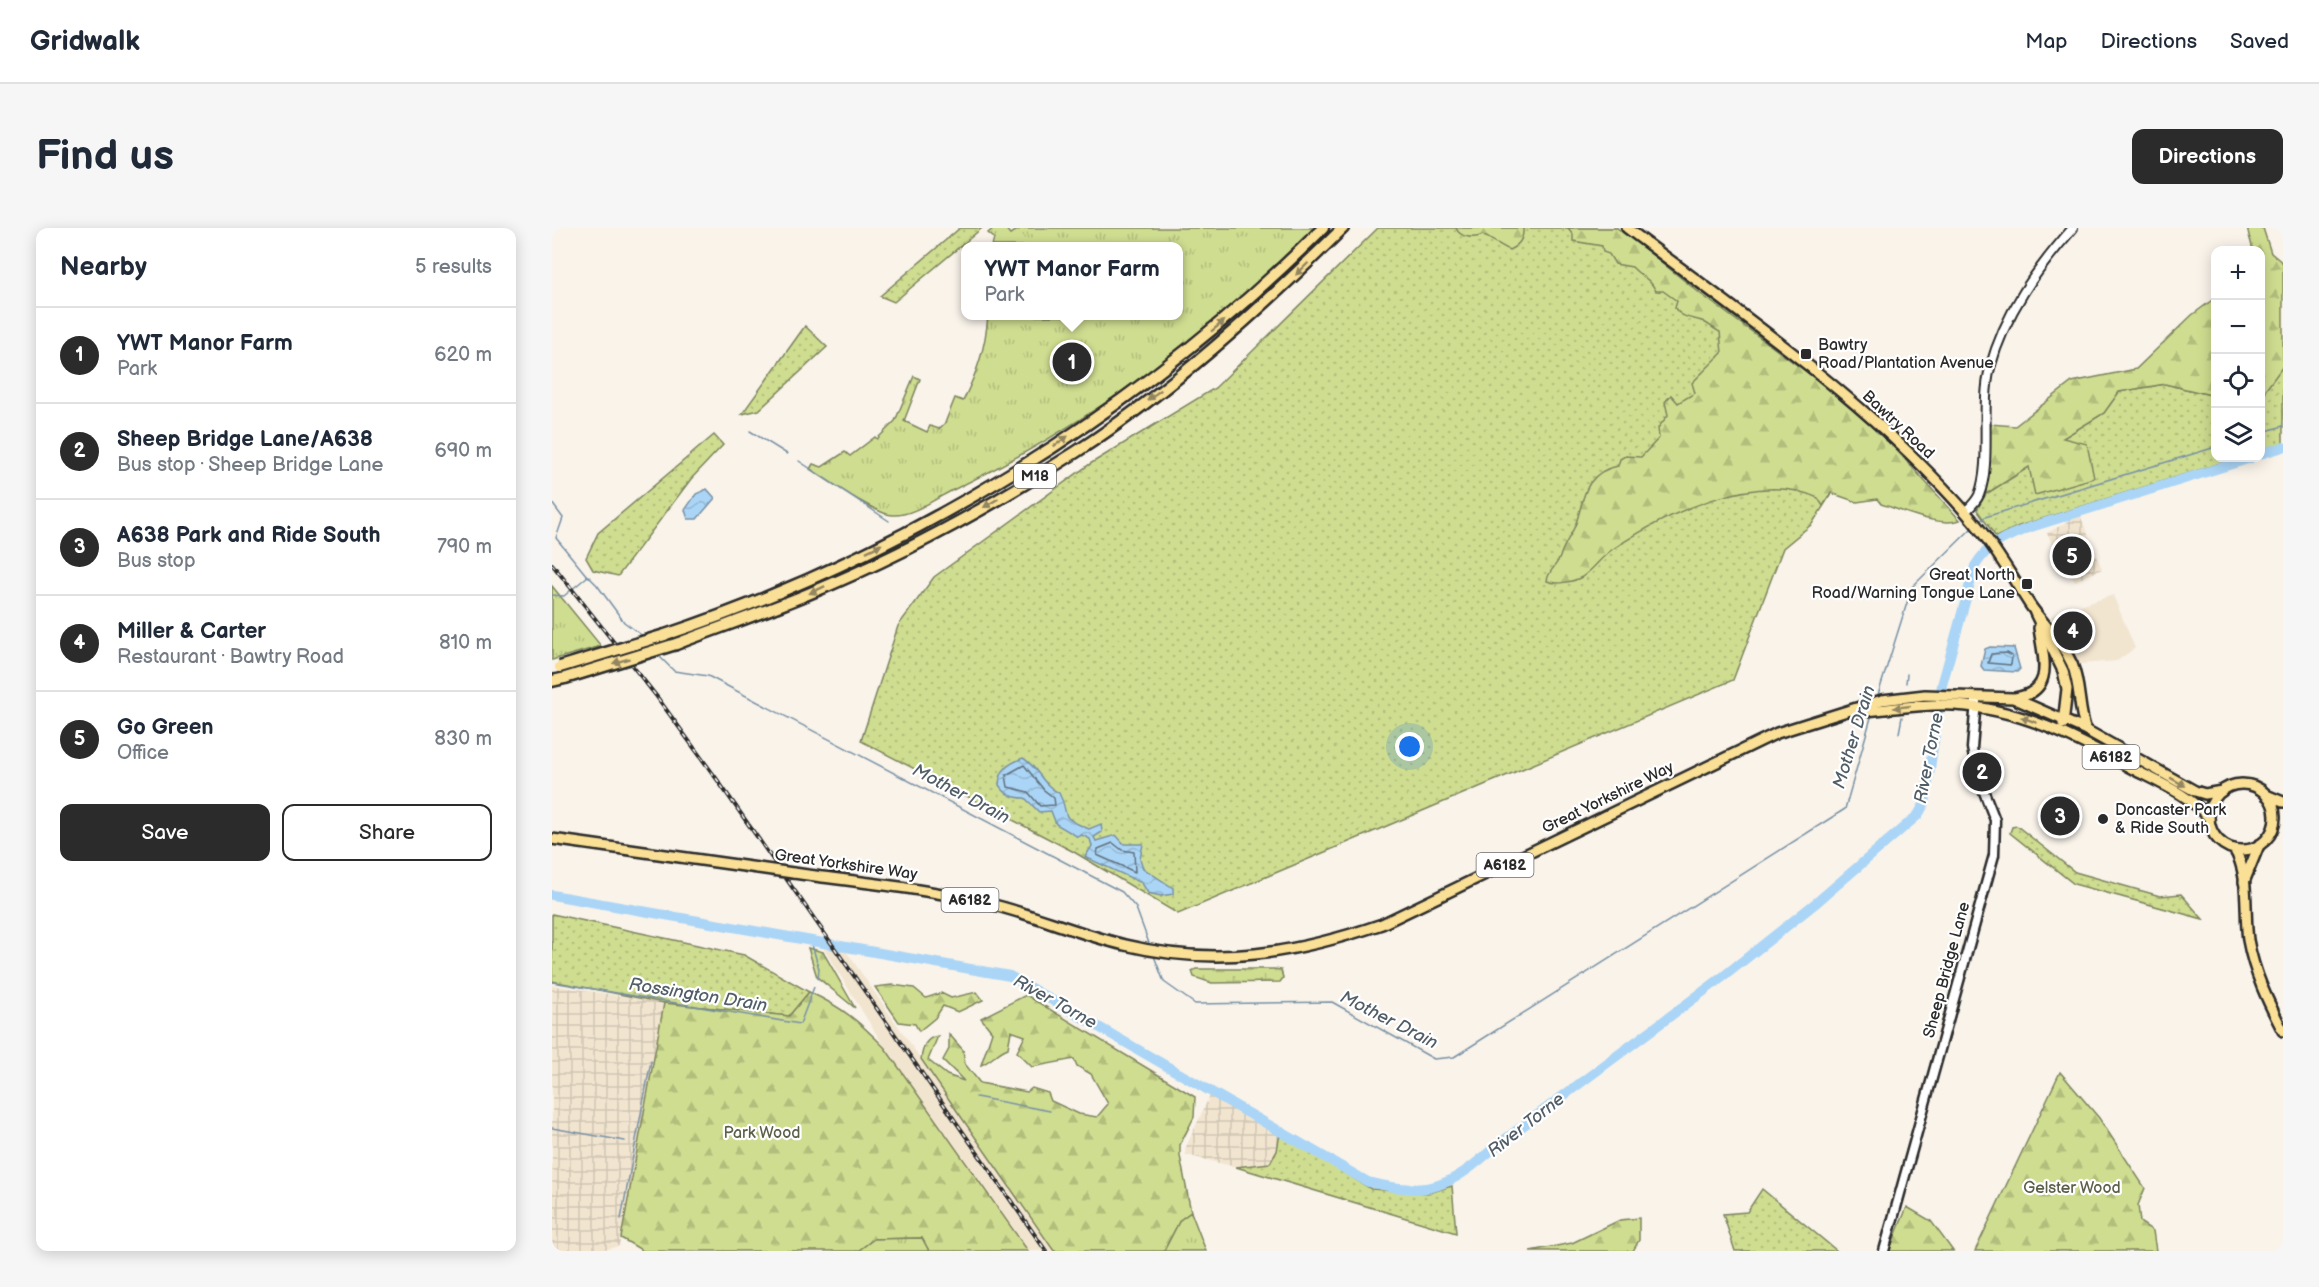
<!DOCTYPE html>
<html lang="en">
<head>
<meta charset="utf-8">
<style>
  body { margin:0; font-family:"Balsamiq Sans",sans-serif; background:#f6f6f7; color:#1f2937 }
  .controls { position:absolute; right:18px; top:18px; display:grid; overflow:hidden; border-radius:12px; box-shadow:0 3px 15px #0003 }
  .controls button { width:54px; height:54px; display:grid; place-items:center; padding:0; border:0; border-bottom:2px solid #e0e1e3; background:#fff; color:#1f2937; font:30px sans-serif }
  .you { position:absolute; left:858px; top:519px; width:21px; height:21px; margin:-15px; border:4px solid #fff; border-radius:50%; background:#1a73e8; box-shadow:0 0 0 9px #1a73e833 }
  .badge { display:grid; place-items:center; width:39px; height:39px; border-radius:50%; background:#2b2b2b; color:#fff; font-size:20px; font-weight:700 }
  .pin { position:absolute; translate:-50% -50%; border:3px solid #fff; box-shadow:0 2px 6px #0006 }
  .popup { position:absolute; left:409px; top:14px; width:222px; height:78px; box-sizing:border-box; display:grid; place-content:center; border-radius:12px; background:#fff; filter:drop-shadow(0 2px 4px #0005); font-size:20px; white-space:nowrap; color:#747a83 }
  .popup b { font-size:22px; color:#1f2937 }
  .popup::after { content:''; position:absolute; left:50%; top:100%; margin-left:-12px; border:12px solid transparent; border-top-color:#fff }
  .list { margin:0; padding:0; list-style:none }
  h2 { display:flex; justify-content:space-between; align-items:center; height:78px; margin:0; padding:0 24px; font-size:26px }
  h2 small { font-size:20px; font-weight:400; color:#747a83 }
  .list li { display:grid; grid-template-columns:39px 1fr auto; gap:18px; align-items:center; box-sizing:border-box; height:96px; padding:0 24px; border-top:2px solid #e0e1e3 }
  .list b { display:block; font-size:22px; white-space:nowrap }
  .list p { margin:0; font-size:20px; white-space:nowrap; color:#747a83 }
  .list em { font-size:20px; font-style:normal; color:#747a83 }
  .actions { display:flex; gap:12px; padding:18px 24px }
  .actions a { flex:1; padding:14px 0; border:2px solid #2b2b2b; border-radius:12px; text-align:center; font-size:21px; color:#2b2b2b }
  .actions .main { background:#2b2b2b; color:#fff }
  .icon { flex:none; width:33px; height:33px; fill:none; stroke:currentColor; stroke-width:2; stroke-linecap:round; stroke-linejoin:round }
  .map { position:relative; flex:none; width:1731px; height:1023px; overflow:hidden; border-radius:12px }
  header { display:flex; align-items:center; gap:36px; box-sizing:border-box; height:84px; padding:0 30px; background:#fff; border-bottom:2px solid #e0e1e3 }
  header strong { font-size:28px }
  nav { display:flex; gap:33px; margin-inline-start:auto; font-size:21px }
  .intro { display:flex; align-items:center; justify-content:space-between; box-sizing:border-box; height:144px; padding:0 36px }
  h1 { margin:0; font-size:42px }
  .button { padding:15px 27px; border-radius:12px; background:#2b2b2b; color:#fff; font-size:21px; font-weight:700 }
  main { display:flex; gap:36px; padding:0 36px }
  aside { flex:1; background:#fff; border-radius:12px; box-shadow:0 3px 15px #0003 }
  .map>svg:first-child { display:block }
</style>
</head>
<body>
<header>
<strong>Gridwalk</strong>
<nav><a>Map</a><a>Directions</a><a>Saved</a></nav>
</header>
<div class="intro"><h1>Find us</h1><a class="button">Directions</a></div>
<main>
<aside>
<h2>Nearby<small>5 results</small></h2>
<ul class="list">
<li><span class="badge">1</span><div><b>YWT Manor Farm</b><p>Park</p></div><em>620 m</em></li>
<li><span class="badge">2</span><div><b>Sheep Bridge Lane/A638</b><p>Bus stop · Sheep Bridge Lane</p></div><em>690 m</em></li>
<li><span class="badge">3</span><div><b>A638 Park and Ride South</b><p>Bus stop</p></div><em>790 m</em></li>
<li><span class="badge">4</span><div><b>Miller &amp; Carter</b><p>Restaurant · Bawtry Road</p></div><em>810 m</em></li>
<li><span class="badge">5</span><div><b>Go Green</b><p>Office</p></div><em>830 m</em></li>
</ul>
<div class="actions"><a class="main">Save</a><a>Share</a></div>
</aside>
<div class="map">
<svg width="1731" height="1023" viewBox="0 0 1731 1023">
  <defs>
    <pattern id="industrial-grid" width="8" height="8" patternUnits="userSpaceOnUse" patternTransform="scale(1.5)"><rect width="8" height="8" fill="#f2e5d0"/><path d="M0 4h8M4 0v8" fill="none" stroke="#d0c5b3"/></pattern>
    <pattern id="grass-dots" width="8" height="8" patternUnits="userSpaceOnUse" patternTransform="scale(1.5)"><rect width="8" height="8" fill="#cfdd90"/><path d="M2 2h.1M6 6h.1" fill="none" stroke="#b2be7c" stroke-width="1.8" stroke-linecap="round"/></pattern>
    <pattern id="forest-firs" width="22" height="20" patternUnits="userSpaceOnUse" patternTransform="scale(1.5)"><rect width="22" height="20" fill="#cfdd90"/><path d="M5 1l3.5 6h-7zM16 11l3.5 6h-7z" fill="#b2be7c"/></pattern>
    <pattern id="wetland-marsh" width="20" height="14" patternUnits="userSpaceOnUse" patternTransform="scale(1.5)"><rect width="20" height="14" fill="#cfdd90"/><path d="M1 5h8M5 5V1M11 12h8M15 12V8" fill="none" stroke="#b2be7c"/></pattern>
    <pattern id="park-tufts" width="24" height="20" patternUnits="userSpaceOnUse" patternTransform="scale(1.5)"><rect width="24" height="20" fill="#cfdd90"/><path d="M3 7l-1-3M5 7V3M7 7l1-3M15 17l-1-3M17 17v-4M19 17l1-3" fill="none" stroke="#b2be7c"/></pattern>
    <pattern id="water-waves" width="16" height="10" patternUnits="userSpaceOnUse" patternTransform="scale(1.5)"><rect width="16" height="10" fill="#abd5f6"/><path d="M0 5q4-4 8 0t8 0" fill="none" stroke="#93b7d3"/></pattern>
  </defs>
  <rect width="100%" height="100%" fill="#f9f3ea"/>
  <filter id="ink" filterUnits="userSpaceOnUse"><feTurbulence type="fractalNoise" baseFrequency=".0167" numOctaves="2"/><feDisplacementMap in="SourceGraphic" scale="12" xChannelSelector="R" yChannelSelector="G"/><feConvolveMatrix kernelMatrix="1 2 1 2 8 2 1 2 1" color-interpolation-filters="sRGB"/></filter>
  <g filter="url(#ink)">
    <!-- built -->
    <g fill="#f2e5d0">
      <path d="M1561,367L1583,420L1565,433L1528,436L1499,388Z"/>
      <path d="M270,718L294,723L502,1023H476L333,820Z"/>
    </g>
    <!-- industrial -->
    <g fill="url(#industrial-grid)">
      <path d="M1528,287L1550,341L1523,353L1510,336L1495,305Z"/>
      <path d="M0,757L112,775L67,1018L49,1023H0Z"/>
      <path d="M659,865L728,905L725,923L718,935L684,939L634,927L633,921Z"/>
    </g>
    <!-- grass -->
    <g fill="url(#grass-dots)" stroke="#7d845e" stroke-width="1.5">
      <path d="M408,0H430L342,74L328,68Z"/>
      <path d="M826,0H1065L1279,162L1329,205L1288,252L1260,296L1231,320L1181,452L626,686L522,624L309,513L346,398L382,349L538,236L663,160Z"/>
      <path d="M253,98L275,119L207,182L190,186Z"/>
      <path d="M1731,138V215L1709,222L1708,167Z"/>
      <path d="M1613,156L1663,168L1664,230H1685L1467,298L1444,309L1425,282L1434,266L1477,239L1511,210L1552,185L1567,164Z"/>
      <path d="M162,207L171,217L139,251L66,348L41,342L34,330L46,305Z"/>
      <path d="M1465,598L1523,644L1608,668L1629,666L1651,691L1522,656L1458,605L1460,599Z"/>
      <path d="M0,686L192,727L257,764L237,788L112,775L0,753Z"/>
      <path d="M728,905L819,961L877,965L900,958L904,1005L684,939L718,935L725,923Z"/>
      <path d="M1210,961L1285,1023H1183L1171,986L1195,984Z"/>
    </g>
    <!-- forest -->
    <g fill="url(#forest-firs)" stroke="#7d845e" stroke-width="1.5">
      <path d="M971,0C972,11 966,18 957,22L931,7C922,11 908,10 904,0Z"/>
      <path d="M1016,0H1065L1087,16L1150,67L1279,162L1329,205L1408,292C1388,300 1350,282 1329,276L1325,271L1305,274L1279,265L1271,278L1266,270C1204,241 1112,287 1061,321C1049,329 1042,341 1030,349C1021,354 1004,357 995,353C995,345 1005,337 1008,329C1012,315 1020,307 1024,295C1029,281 1030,267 1038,255C1045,245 1055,240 1066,238L1068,231L1073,228L1089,229L1107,210L1106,200L1116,187L1113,174L1119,167L1126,175L1143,165L1140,155L1170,125L1168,104C1162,101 1155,95 1150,93C1140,90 1129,90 1123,80L1125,73L1111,63H1104C1097,49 1089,49 1080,39L1063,36L1057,26L1051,24L1050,18L1021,13V6Z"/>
      <path d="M1695,0H1711L1719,25L1731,35V138L1710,167L1708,22H1701Z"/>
      <path d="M1663,70V168L1613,156L1567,164L1552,185L1511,210L1535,216L1542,250L1483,267L1477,239L1434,266L1438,196L1463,198L1520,154L1584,141L1640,87Z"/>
      <path d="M256,720L271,724L303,780L265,749Z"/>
      <path d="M340,757L362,760L374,770L389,765L399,770L425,764L431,772L406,784L391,778L383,790L367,803L363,796L347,794L323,759Z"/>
      <path d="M257,764C290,779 308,794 333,820L476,1023H377L370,1010L322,1011L306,1023H91L69,1010L112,775L237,788Z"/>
      <path d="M474,767L643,869L642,889L628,917V928L639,984L628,992L612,1023H502L369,831C371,819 373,810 386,808L376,832L395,847L412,853L391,832L397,821V806L411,822L413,836L428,855L475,864L480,860L496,865L499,873L527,886L545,889L556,876L539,846L525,838L522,831L480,839L465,824L473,808L459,803L456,820C445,824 441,832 429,837L440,804L429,790Z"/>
      <path d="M1508,844L1547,890L1593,960L1586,977L1588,994L1601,1003L1604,1023H1423Z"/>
      <path d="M1355,979L1379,993L1401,1023H1337Z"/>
      <path d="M1087,990V1012L1081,1023H978L1020,1015L1068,992Z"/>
    </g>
    <!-- wetland -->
    <path fill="url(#wetland-marsh)" stroke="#7d845e" stroke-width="1.5" d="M644,741H722L729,742L731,750L728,754L660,755L642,749L640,743Z"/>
    <!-- park -->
    <g fill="url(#park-tufts)" stroke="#7d845e" stroke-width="1.5">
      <path d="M442,0H453L458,6L470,0H768C662,105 533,199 399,263C383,271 360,288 341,287C325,287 274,251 258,241L261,236L270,239L293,224L298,228L323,209L325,211L343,193L362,148L368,151L352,193L375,204L378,198L387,201L393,195L403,170L411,173C426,142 433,121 436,88H626V18H440L442,10L436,5Z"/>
      <path d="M0,358L49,418L0,432Z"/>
      <path d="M639,984L654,1023H612L628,992Z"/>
      <path d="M370,1010L377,1023H306L322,1011Z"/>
    </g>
    <!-- water -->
    <g fill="url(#water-waves)" stroke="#7891a5" stroke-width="1.5">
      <path d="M155,261L163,270L145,291H136L133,282L144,266Z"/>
      <path d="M1438,419L1462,420L1468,441L1465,444L1432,442L1429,438L1433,421Z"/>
      <path d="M471,530C486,539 490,557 507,565C520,589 503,587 537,601L549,596L550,604L542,609L544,613L564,607L572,616H591L588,631L591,640L621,660V666L609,668L596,665L590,655L533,629L540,618L538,611L530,607L526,609L504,596L499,583L487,584L473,570C461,570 454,567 447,557C448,541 456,536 471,530Z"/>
    </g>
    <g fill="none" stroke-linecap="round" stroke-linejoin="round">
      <!-- shore -->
      <g stroke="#5e6f7c" stroke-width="1.5">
        <path d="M1455,425L1460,428L1459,437L1436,435L1439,426Z"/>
        <path d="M472,537L492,562L502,570L503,577L488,578L476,564L456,559L454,547Z"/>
        <path d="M561,615L570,622L582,624L583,644L545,627L546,621Z"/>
      </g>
      <!-- stream -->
      <g stroke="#7891a5" stroke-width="1.5">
        <path d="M198,203L235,226"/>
        <path d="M1708,205L1731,198"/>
        <path d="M247,233L337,293"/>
        <path d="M0,275L11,290L4,310L35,348"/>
        <path d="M1427,294L1433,289L1664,219"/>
        <path d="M0,367L12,368L36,348L45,357L72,394L92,409"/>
        <path d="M106,427L122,443L156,448L570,664L584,680L598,718"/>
        <path d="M1354,455L1355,446"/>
        <path d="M1325,470L1360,359L1421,299"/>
        <path d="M1347,505L1350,489"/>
        <path d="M259,713L267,741L266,751"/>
        <path d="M602,728L612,754L643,776L780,774L882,831L902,829L1293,581L1320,486"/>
        <path d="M0,754L248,796L262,759"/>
        <path d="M424,869L498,883"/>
        <path d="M0,900L73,913"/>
        <path d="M69,991L99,833"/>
      </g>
      <!-- river -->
      <g stroke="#abd5f6" stroke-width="10">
        <path d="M1708,226L1731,219"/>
        <path d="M0,667L458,748L816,954C878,969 897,960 944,918L1172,748L1265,674L1366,587L1373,575L1390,457L1423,338C1437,315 1455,308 1479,299L1699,230"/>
      </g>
      <defs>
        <path id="tertiary" d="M1413,284C1418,279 1424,274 1427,267C1440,234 1428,179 1438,140C1453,85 1484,42 1521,0"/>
        <path id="secondary" d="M1332,1023L1442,627L1443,592L1425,546L1420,520L1424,473"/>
        <g id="trunk">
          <path d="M1075,0C1195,91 1324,178 1422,294C1443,319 1460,349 1478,377C1492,397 1509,412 1520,436C1529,458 1526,481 1534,502"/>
          <path d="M1483,385L1511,443L1515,461L1511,496"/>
          <path d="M1463,470C1504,463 1491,430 1487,400"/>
          <path d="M1302,484C1335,482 1368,475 1402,477C1467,480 1524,510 1581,541C1606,554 1638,567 1657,590"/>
          <circle cx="1690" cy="589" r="33"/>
          <path d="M1714,567L1731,574"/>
          <path d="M0,611L206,640"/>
          <path d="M1682,621C1698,645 1692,684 1696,712C1702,745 1716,774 1731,803"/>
          <path d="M241,645C305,654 371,660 434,675C481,686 526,706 573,717C664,739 743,726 830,696L1225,505L1330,472L1373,467L1461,470L1534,502L1643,563L1653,566L1670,563"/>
          <path d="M1692,654L1707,617"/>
        </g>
        <g id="motorway">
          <path d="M113,407C359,325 588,183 771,0"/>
          <path d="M124,416C168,399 213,384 256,366C349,328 440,278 524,224C621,161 709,81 791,0"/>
          <path d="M0,453L13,450"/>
        </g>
      </defs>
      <!-- tertiary casing -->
      <use href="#tertiary" stroke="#2b2b2b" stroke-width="12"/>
      <!-- secondary casing -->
      <use href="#secondary" stroke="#2b2b2b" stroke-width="13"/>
      <!-- trunk casing -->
      <use href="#trunk" stroke="#2b2b2b" stroke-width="14"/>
      <!-- motorway casing -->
      <use href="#motorway" stroke="#2b2b2b" stroke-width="15"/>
      <!-- tertiary -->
      <use href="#tertiary" stroke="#fff" stroke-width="8"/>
      <!-- secondary -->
      <use href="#secondary" stroke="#fff" stroke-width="8"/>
      <!-- trunk -->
      <use href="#trunk" stroke="#fadf96" stroke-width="9"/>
      <!-- motorway -->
      <use href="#motorway" stroke="#fadf96" stroke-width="10"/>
      <defs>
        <path id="rail" d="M0,336L105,469L164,550L494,1023"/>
      </defs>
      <!-- rail casing -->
      <use href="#rail" stroke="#2b2b2b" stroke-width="4"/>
      <!-- rail -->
      <use href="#rail" stroke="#fff" stroke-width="1.5" stroke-dasharray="4.5" stroke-linecap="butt"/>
      <defs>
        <path id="trunk-bridge" d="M206,640L241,645"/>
        <g id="motorway-bridge">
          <path d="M8,439L113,407"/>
          <path d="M13,450L124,416"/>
        </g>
      </defs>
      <!-- trunk-bridge casing -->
      <use href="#trunk-bridge" stroke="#2b2b2b" stroke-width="14" stroke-linecap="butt"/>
      <!-- motorway-bridge casing -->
      <use href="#motorway-bridge" stroke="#2b2b2b" stroke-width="15" stroke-linecap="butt"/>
      <!-- trunk-bridge -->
      <use href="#trunk-bridge" stroke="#fadf96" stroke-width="9"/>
      <!-- motorway-bridge -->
      <use href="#motorway-bridge" stroke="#fadf96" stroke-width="10"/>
    </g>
    <!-- one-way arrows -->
    <defs><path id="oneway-solid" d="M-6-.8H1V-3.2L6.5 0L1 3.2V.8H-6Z" transform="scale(1.5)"/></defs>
    <g fill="#928560">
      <use href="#oneway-solid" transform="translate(750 41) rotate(136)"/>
      <use href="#oneway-solid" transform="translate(666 98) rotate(-39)"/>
      <use href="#oneway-solid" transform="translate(602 167) rotate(144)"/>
      <use href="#oneway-solid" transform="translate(509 213) rotate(-35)"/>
      <use href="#oneway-solid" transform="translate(439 275) rotate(149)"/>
      <use href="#oneway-solid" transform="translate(322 320) rotate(-26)"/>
      <use href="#oneway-solid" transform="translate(265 362) rotate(155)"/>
      <use href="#oneway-solid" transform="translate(69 433) rotate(163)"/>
      <use href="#oneway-solid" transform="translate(1350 479) rotate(174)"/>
      <use href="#oneway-solid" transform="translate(1477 492) rotate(-160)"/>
      <use href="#oneway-solid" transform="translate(1626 554) rotate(29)"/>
    </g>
  </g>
  <!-- markers -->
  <g fill="#2b2b2b" stroke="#fff" stroke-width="2">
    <rect x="1248" y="120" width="12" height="12" rx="3"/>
    <rect x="1469" y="350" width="12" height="12" rx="3"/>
    <circle cx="1551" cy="591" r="6"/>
  </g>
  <g text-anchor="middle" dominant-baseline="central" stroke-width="4.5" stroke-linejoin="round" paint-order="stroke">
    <!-- shield labels -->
    <g fill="#fff" stroke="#6b6b6b" stroke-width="1.5">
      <rect x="462" y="236" width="42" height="24" rx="4.5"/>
      <rect x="1530.5" y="517" width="57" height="24" rx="4.5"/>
      <rect x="924.5" y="625" width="57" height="24" rx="4.5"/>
      <rect x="389.5" y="660" width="57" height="24" rx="4.5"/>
    </g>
    <g font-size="15" font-weight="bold" fill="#2b2b2b">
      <text x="483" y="248">M18</text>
      <text x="1559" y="529">A6182</text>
      <text x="953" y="637">A6182</text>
      <text x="418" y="672">A6182</text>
    </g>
    <!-- poi labels -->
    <g font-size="16" fill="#2b2b2b" stroke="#fff" text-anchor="start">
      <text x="1266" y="117">Bawtry<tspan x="1266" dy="18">Road/Plantation Avenue</tspan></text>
      <text x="1463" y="347" text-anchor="end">Great North<tspan x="1463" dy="18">Road/Warning Tongue Lane</tspan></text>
      <text x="1563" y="582">Doncaster Park<tspan x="1563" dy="18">&amp; Ride South</tspan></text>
    </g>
    <!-- street labels -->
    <g font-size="16" fill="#2b2b2b" stroke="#fff">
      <text transform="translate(1346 197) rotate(43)">Bawtry Road</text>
      <text transform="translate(1056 570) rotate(-26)">Great Yorkshire Way</text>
      <text transform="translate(294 637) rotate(8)">Great Yorkshire Way</text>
      <text transform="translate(1395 742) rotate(-75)">Sheep Bridge Lane</text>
    </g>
    <!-- park labels -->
    <g font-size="16" fill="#5c6049" stroke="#fff">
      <text x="210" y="905">Park Wood</text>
      <text x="1520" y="960">Gelster Wood</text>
    </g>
    <!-- water labels -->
    <g font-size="18" font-style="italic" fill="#515e68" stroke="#fff">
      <text transform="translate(1302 509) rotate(-73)">Mother Drain</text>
      <text transform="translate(1377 530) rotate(-79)">River Torne</text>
      <text transform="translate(409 566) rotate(28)">Mother Drain</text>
      <text transform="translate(146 767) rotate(9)">Rossington Drain</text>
      <text transform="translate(503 774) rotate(29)">River Torne</text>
      <text transform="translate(837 792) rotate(27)">Mother Drain</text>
      <text transform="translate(974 897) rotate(-38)">River Torne</text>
    </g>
  </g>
</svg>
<div class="controls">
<button>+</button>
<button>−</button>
<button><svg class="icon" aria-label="locate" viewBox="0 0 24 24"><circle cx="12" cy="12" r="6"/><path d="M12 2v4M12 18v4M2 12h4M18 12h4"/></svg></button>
<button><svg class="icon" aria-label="layers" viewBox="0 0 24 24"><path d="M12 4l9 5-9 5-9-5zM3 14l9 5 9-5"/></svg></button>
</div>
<div class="you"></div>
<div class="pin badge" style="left:520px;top:134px">1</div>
<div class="popup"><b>YWT Manor Farm</b>Park</div>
<div class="pin badge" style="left:1430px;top:544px">2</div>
<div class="pin badge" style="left:1508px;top:588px">3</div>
<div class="pin badge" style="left:1521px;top:403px">4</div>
<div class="pin badge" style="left:1520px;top:328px">5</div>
</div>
</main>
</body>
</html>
